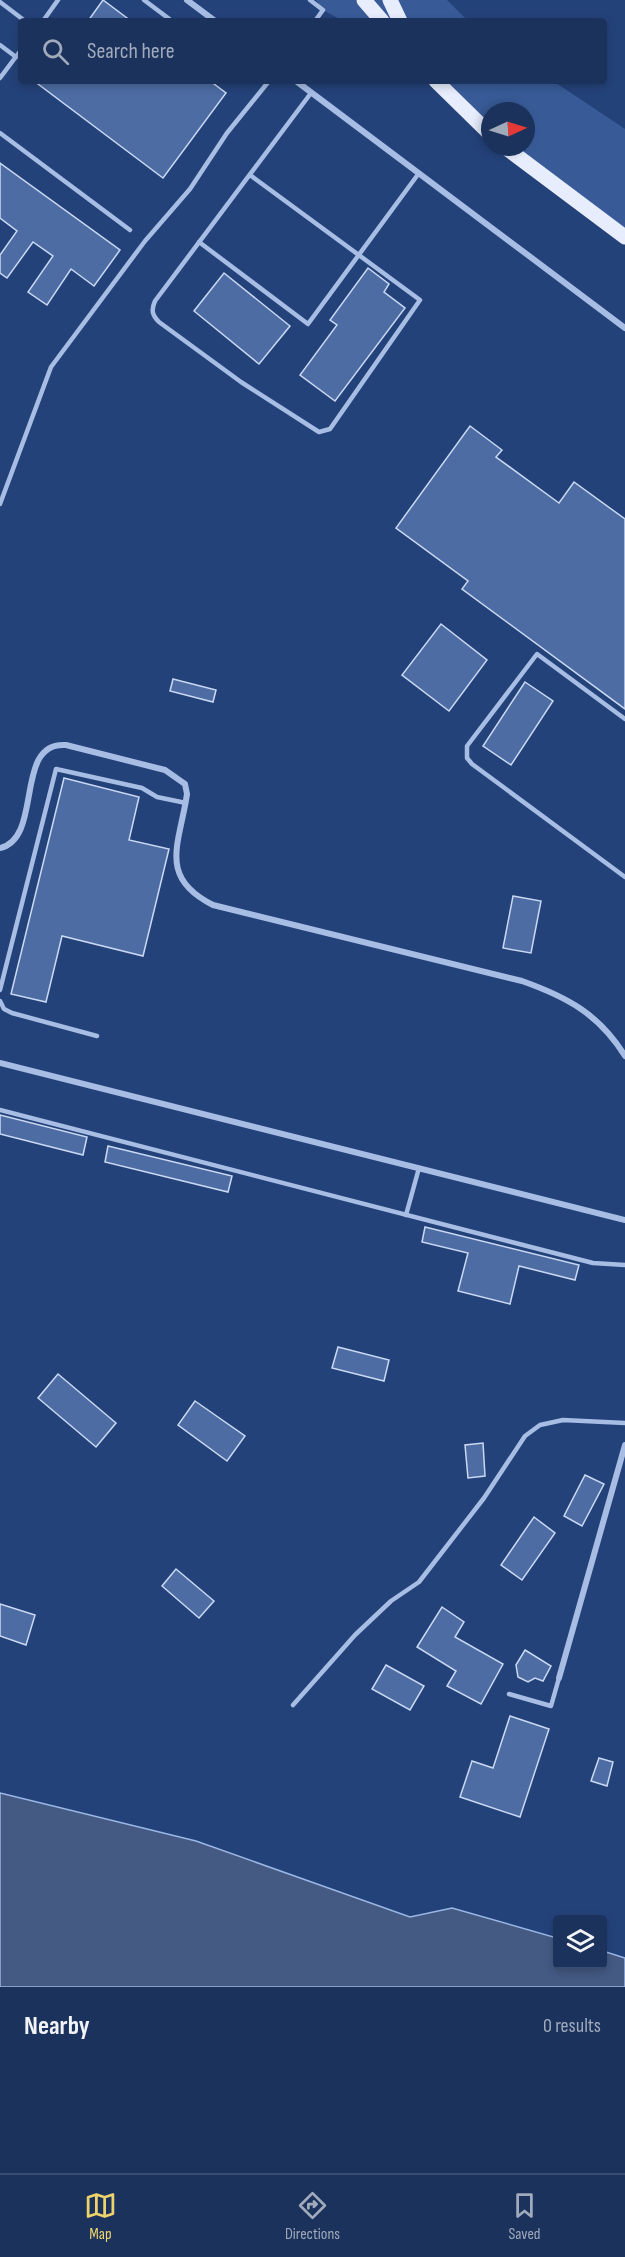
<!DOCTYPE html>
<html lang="en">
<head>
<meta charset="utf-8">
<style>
  body { margin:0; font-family:"Sofia Sans Condensed",sans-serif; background:#283e65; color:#f1f3f6 }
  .controls { position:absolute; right:18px; bottom:18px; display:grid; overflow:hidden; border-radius:6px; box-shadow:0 3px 9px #0003 }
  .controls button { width:54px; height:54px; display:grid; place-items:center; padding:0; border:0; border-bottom:2px solid #394d72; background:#1b325c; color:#f1f3f6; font:30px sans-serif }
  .compass { position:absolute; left:481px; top:102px; width:54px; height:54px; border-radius:50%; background:#1b325c; box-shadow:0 3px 9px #0003; rotate:86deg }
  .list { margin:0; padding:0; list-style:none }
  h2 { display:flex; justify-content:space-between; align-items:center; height:78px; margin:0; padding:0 24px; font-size:26px }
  h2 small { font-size:20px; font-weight:400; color:#a0aabb }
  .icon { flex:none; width:33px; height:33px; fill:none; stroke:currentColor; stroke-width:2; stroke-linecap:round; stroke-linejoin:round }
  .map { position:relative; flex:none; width:625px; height:1987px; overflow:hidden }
  .search { position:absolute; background:#1b325c; box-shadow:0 3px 9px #0003; left:18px; right:18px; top:18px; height:66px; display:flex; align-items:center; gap:15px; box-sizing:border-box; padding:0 21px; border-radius:6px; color:#a0aabb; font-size:22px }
  .sheet { height:186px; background:#1b325c }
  nav { display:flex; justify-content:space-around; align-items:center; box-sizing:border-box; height:84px; border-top:2px solid #394d72; background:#1b325c; font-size:16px; color:#a0aabb }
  nav a { display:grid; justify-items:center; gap:3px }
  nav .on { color:#eed36b }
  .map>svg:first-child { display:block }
</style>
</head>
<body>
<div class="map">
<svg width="625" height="1987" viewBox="0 0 625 1987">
  <rect width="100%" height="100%" fill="#24427a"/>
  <!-- green -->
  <g fill="#385b97">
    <path d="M316,0H447L468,21H343L323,10Z"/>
    <path d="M436,81H553L625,129V237L505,147H526V111H490V134Z"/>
  </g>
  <!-- water -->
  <path fill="#445a83" stroke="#9bb7e5" stroke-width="1.5" d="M0,1793L196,1841L410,1917L452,1908L557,1938L558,1964H602L603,1951L625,1958V1987H0Z"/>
  <!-- building -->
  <g fill="#4d6ca3" stroke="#cad9f3" stroke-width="1.5">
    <path d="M103,0L131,21H88Z"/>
    <path d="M34,81H210L226,93L163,178Z"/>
    <path d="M0,163L120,250L94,286L71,269L47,305L28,292L53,256L33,242L7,278L0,273V255L17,231L0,218Z"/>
    <path d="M368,268L389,284L384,292L405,308L335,401L300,375L337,325L330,320Z"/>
    <path d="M224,273L290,326L259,364L194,311Z"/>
    <path d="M470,426L502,450L496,457L559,503L574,482L625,519V709L462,589L468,581L396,528Z"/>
    <path d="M441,624L487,660L449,711L402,675Z"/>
    <path d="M173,679L216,690L213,702L170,691Z"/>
    <path d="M525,682L553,701L511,765L483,746Z"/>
    <path d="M64,778L139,797L129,840L169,849L143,956L62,936L46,1002L11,994Z"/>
    <path d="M513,896L541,901L531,953L503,948Z"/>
    <path d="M0,1115L87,1137L83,1155L0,1134Z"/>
    <path d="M108,1146L232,1176L228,1192L105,1162Z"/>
    <path d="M425,1227L579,1265L575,1280L519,1266L510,1304L458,1291L468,1253L422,1242Z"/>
    <path d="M338,1347L389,1360L384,1381L332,1368Z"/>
    <path d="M58,1374L116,1423L96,1447L38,1398Z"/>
    <path d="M195,1401L245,1436L227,1461L178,1425Z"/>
    <path d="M483,1443L485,1476L468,1478L465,1445Z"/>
    <path d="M585,1475L604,1484L582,1526L564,1516Z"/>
    <path d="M534,1517L555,1533L522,1580L501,1565Z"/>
    <path d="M176,1569L214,1601L199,1618L162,1586Z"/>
    <path d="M0,1604L35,1615L26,1645L0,1636Z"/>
    <path d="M442,1607L464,1622L455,1637L503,1664L481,1704L447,1686L456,1671L417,1647Z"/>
    <path d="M525,1650L551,1666L543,1681L535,1678L528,1682L518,1677L516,1665Z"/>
    <path d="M386,1665L424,1686L410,1710L372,1689Z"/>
    <path d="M510,1716L549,1729L520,1817L460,1797L472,1761L493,1768Z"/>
    <path d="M599,1758L613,1762L607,1786L591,1781Z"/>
  </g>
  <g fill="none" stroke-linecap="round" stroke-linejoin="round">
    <!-- lane -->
    <g stroke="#a7bde4" stroke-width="4.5">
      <path d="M144,0L172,21"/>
      <path d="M310,0L323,10L315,21"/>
      <path d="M0,2L25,21"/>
      <path d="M43,21L58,0"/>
      <path d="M0,45L16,57"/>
      <path d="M0,78L21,50"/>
      <path d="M0,133L130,230"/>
      <path d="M250,175L420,300L330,429L319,432L241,382L159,322C152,315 151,310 155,301L311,93"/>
      <path d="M199,242L308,324L419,173"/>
      <path d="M0,504L51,367L145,241L190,189L227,133L269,81"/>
      <path d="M625,719L537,654L467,746V758L472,764L625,877"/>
      <path d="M0,990L56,769L142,788L157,797L186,803"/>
      <path d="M0,1001L4,1009L12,1013L97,1036"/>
      <path d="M0,1110L593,1263L625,1265"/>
      <path d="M406,1215L419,1168"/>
      <path d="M509,1694L551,1706L559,1678"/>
      <path d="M293,1705L355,1635L391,1601L419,1582L484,1498L525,1436L540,1425L563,1420L625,1423"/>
    </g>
    <!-- street -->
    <g stroke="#a7bde4" stroke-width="6">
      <path d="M187,0L215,21"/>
      <path d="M296,81L625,328"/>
      <path d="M0,848C44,838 13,741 66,745L165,770L185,784L187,794C180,843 157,877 213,905L522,981C567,997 599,1014 625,1056"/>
      <path d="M0,1063L625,1220"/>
      <path d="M559,1678L625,1445"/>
    </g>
    <!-- primary -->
    <g stroke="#e7edfc" stroke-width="15">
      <path d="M364,0L382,21"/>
      <path d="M390,0L400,21"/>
      <path d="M436,81L490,134"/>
      <path d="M505,147L625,237"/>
    </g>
  </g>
</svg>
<div class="controls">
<button><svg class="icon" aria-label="layers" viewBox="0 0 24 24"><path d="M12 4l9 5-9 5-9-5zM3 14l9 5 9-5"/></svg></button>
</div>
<svg class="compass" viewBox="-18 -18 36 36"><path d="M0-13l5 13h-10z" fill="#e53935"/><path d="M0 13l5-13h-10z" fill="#a0aabb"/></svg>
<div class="search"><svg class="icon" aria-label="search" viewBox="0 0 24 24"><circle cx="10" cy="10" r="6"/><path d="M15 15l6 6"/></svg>Search here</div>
</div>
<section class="sheet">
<h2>Nearby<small>0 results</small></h2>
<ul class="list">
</ul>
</section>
<nav>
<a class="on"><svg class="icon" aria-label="map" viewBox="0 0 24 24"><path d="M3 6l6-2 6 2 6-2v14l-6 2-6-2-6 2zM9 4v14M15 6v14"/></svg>Map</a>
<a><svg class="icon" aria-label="directions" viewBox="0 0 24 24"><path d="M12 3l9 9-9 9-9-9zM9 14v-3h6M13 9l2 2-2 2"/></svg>Directions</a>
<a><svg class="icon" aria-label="saved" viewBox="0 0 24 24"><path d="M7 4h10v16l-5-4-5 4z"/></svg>Saved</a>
</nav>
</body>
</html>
